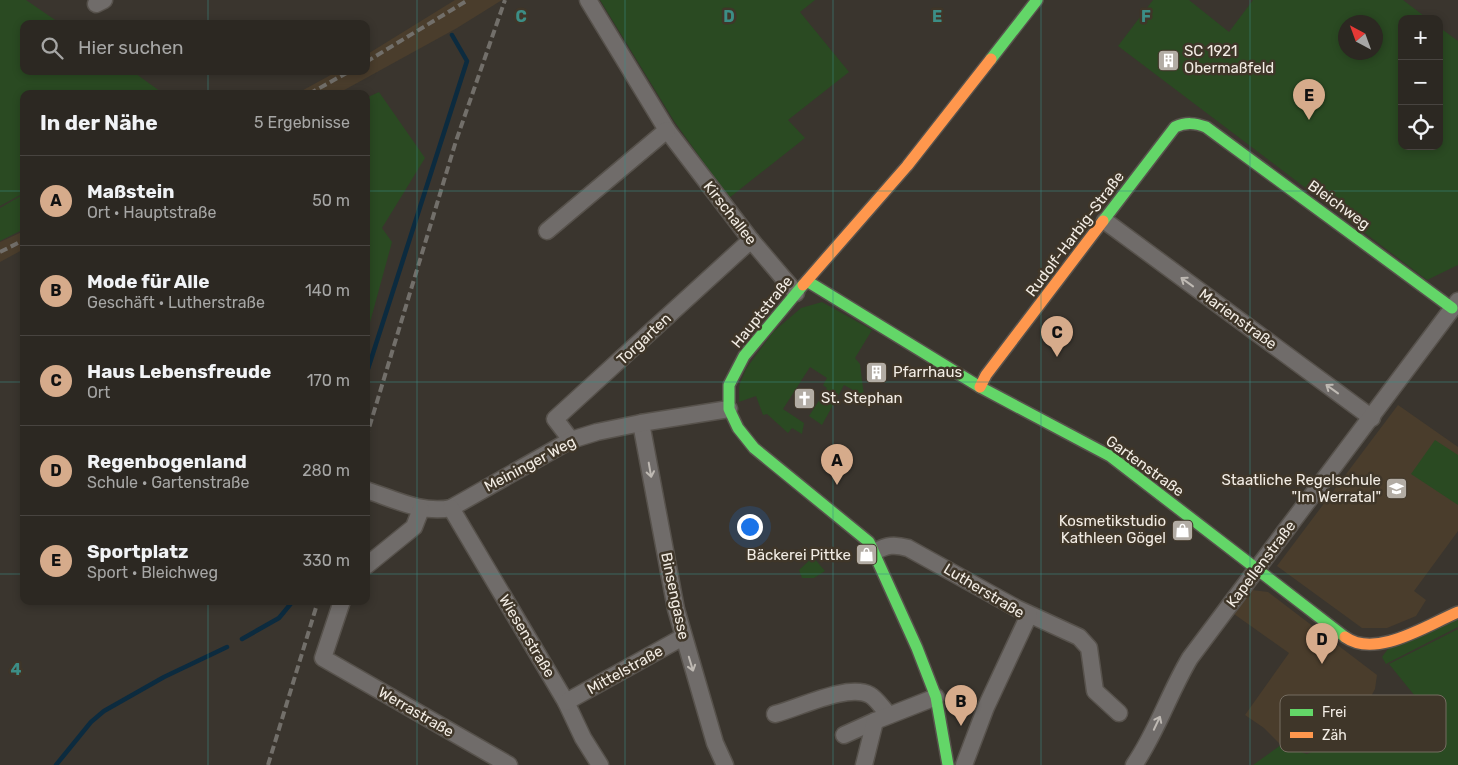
<!DOCTYPE html>
<html lang="de">
<head>
<meta charset="utf-8">
<style>
  body { margin:0; font-family:Rubik,sans-serif; background:#38342f; color:#f1f3f6 }
  .controls { position:absolute; right:15px; top:15px; display:grid; overflow:hidden; border-radius:10px; box-shadow:0 2px 8px #0003 }
  .controls button { width:45px; height:45px; display:grid; place-items:center; padding:0; border:0; border-bottom:1px solid #484440; background:#2c2822; color:#f1f3f6; font:25px sans-serif }
  .compass { position:absolute; left:1338px; top:15px; width:45px; height:45px; border-radius:50%; background:#2c2822; box-shadow:0 2px 8px #0003; rotate:319deg }
  .you { position:absolute; left:749px; top:526px; width:18px; height:18px; margin:-12px; border:4px solid #fff; border-radius:50%; background:#1a73e8; box-shadow:0 0 0 8px #1a73e833 }
  .badge { display:grid; place-items:center; width:32px; height:32px; border-radius:50%; background:#d6ab8b; color:#111; font-size:16px; font-weight:700 }
  .pin { position:absolute; translate:-50% -41px; filter:drop-shadow(0 1px 2px #0008) }
  .pin::after { content:''; position:absolute; top:26px; width:18px; height:15px; background:inherit; clip-path:polygon(0 0,100% 0,50% 100%) }
  .list { margin:0; padding:0; list-style:none }
  h2 { display:flex; justify-content:space-between; align-items:center; height:65px; margin:0; padding:0 20px; font-size:21px }
  h2 small { font-size:16px; font-weight:400; color:#a6a6a5 }
  .list li { display:grid; grid-template-columns:32px 1fr auto; gap:15px; align-items:center; box-sizing:border-box; height:90px; padding:0 20px; border-top:1px solid #484440 }
  .list b { display:block; font-size:19px; white-space:nowrap }
  .list p { margin:0; font-size:16px; white-space:nowrap; color:#a6a6a5 }
  .list em { font-size:16px; font-style:normal; color:#a6a6a5 }
  .icon { flex:none; width:28px; height:28px; fill:none; stroke:currentColor; stroke-width:2; stroke-linecap:round; stroke-linejoin:round }
  .map { position:relative; flex:none; width:1458px; height:765px; overflow:hidden }
  .search { position:absolute; background:#2c2822; box-shadow:0 2px 8px #0003; left:20px; top:20px; width:350px; height:55px; display:flex; align-items:center; gap:12px; box-sizing:border-box; padding:0 18px; border-radius:10px; color:#a6a6a5; font-size:19px }
  .panel { position:absolute; background:#2c2822; box-shadow:0 2px 8px #0003; left:20px; top:90px; width:350px; height:515px; border-radius:10px }
  .map>svg:first-child { display:block }
</style>
</head>
<body>
<div class="map">
<svg width="1458" height="765" viewBox="0 0 1458 765">
  <rect width="100%" height="100%" fill="#3a352e"/>
  <!-- built -->
  <g fill="#4a3d2c">
    <path d="M455,0H502L457,28L337,94H296L338,71H366V55Z"/>
    <path d="M24,231V249L0,262V242Z"/>
    <path d="M1398,405L1458,447V531L1414,591L1426,600L1416,616L1387,628H1362L1277,566Z"/>
    <path d="M1252,590L1268,592L1377,675L1375,689L1367,704L1310,752L1280,744L1264,728L1245,715L1289,653L1234,614Z"/>
  </g>
  <!-- green -->
  <g fill="#2a4a22" fill-rule="evenodd">
    <path d="M0,0H26L61,24H24V71H132L164,94H24V193L0,206Z"/>
    <path d="M600,0H815L800,12L849,72L788,120L805,138L729,198L674,121Z"/>
    <path d="M1153,0H1189L1229,32L1253,0H1403L1428,19H1402V146H1439V27L1458,41V265L1427,280L1118,46ZM1346,22H1376V52H1346Z"/>
    <path d="M379,92L425,158L382,228L392,242L366,337V98Z"/>
    <path d="M24,194V229L0,241V208Z"/>
    <path d="M822,302L872,330L855,358L860,364L864,396L844,385L822,425L809,416L827,388L823,385L827,378L810,367L783,409L804,423L802,434L792,428L788,433L767,414L763,415L756,396L739,402V386L746,369L773,332L801,308Z"/>
    <path d="M1435,440L1458,455V505L1411,474Z"/>
    <path d="M813,557L825,571L814,578H802L799,570Z"/>
    <path d="M1458,614V627L1386,664L1382,657L1388,649Z"/>
    <path d="M1458,629V765H1253L1281,745L1307,754L1336,741L1359,720L1366,727L1394,705L1409,709L1419,701L1389,664Z"/>
  </g>
  <g fill="none" stroke-linecap="round" stroke-linejoin="round">
    <!-- stream -->
    <g stroke="#0c2b3f" stroke-width="4.5">
      <path d="M366,375L467,61L452,35"/>
      <path d="M242,639L279,618L293,601"/>
      <path d="M56,765L91,722L104,711L164,677L227,647"/>
    </g>
    <defs>
      <g id="street">
        <path d="M588,0L667,130L751,240L796,293"/>
        <path d="M96,4L104,0"/>
        <path d="M1105,221L1372,418"/>
        <path d="M547,231L667,130"/>
        <path d="M641,423L676,609L715,743L725,765"/>
        <path d="M571,440L555,419L751,240"/>
        <path d="M366,490C394,499 422,514 451,508L571,440L597,432L641,423L729,409"/>
        <path d="M451,508L566,702L583,738L600,765"/>
        <path d="M874,552C887,545 894,544 908,548L1018,609L1079,637L1089,648L1095,691L1119,713"/>
        <path d="M366,566L414,527L421,509"/>
        <path d="M342,601L323,658L509,765"/>
        <path d="M566,702L683,637"/>
        <path d="M775,714C799,708 848,683 870,695C877,699 883,709 889,715"/>
        <path d="M844,735L875,721"/>
        <path d="M864,765L875,721L936,697"/>
        <path d="M964,765L986,707L1029,615"/>
        <path d="M1134,765C1157,732 1169,693 1190,658L1458,301"/>
      </g>
      <g id="fast">
        <path d="M991,59L1037,0"/>
        <path d="M1103,221L1175,127C1186,122 1195,123 1206,127L1452,308"/>
        <path d="M807,281L980,387L1110,456L1345,637"/>
        <path d="M803,285L744,356L729,385V409L738,428L754,448L869,542L917,648L936,697L948,765"/>
      </g>
      <g id="slow">
        <path d="M803,285L907,166L991,59"/>
        <path d="M980,387L986,375L1103,221"/>
        <path d="M1345,637C1376,659 1427,625 1458,612"/>
      </g>
    </defs>
    <!-- street casing -->
    <use href="#street" stroke="#57524c" stroke-width="19"/>
    <!-- fast casing -->
    <use href="#fast" stroke="#57524c" stroke-width="14"/>
    <!-- slow casing -->
    <use href="#slow" stroke="#57524c" stroke-width="14"/>
    <!-- street -->
    <use href="#street" stroke="#706c6a" stroke-width="16"/>
    <!-- fast -->
    <use href="#fast" stroke="#63d668" stroke-width="11"/>
    <!-- slow -->
    <use href="#slow" stroke="#ff974d" stroke-width="11"/>
    <!-- rail -->
    <g stroke="#726f6a" stroke-width="4" stroke-dasharray="8 4" stroke-linecap="butt">
      <path d="M366,62L468,0"/>
      <path d="M309,94L350,71"/>
      <path d="M0,252L24,240"/>
      <path d="M366,438L456,141L505,0"/>
      <path d="M268,765L318,601"/>
    </g>
  </g>
  <!-- one-way arrows -->
  <defs><path id="oneway-shaft" d="M-6 0H5M1.5-3L5.5 0L1.5 3" fill="none" stroke-width="1.6" stroke-linecap="round" stroke-linejoin="round" transform="scale(1.25)"/></defs>
  <g stroke="#beb9b3">
    <use href="#oneway-shaft" transform="translate(1187 282) rotate(-144)"/>
    <use href="#oneway-shaft" transform="translate(1332 389) rotate(-144)"/>
    <use href="#oneway-shaft" transform="translate(650 470) rotate(80)"/>
    <use href="#oneway-shaft" transform="translate(691 664) rotate(73)"/>
    <use href="#oneway-shaft" transform="translate(1157 723) rotate(-65)"/>
  </g>
  <!-- grid -->
  <path fill="none" stroke="#3c8e86" stroke-width="1" stroke-opacity="0.55" d="M208,0V24M417,0V765M625,0V765M833,0V765M1041,0V765M1250,0V765M208,71V94M0,191H24M366,191H1458M0,382H24M366,382H1458M0,574H24M366,574H1458M208,601V765"/>
  <!-- icons -->
  <defs>
    <symbol id="building-square" viewBox="-11 -11 22 22"><rect x="-9" y="-9" width="18" height="18" rx="4" fill="#b2aca4" stroke="#3f3629"/><path d="M-4-6H4V6H1V3H-1V6H-4ZM-2.5-4.3h1.7v1.8h-1.7ZM.8-4.3h1.7v1.8H.8ZM-2.5-1h1.7V.8h-1.7ZM.8-1h1.7V.8H.8Z" fill="#fff"/></symbol>
    <symbol id="church-square" viewBox="-11 -11 22 22"><rect x="-9" y="-9" width="18" height="18" rx="4" fill="#b2aca4" stroke="#3f3629"/><path d="M-1.2-6h2.4v3.5h3.3v2.4h-3.3V6h-2.4V-.1h-3.3v-2.4h3.3Z" fill="#fff"/></symbol>
    <symbol id="school-square" viewBox="-11 -11 22 22"><rect x="-9" y="-9" width="18" height="18" rx="4" fill="#b2aca4" stroke="#3f3629"/><path d="M0-5L7-2L0 1L-7-2ZM-4 1L0 2.5L4 1V4Q0 6-4 4Z" fill="#fff"/></symbol>
    <symbol id="shop-square" viewBox="-11 -11 22 22"><rect x="-9" y="-9" width="18" height="18" rx="4" fill="#b2aca4" stroke="#3f3629"/><path d="M-5-2.5h2.3a2.7 3.5 0 0 1 5.4 0H5L5.5 6h-11ZM-1.5-2.5h3a1.5 2.3 0 0 0-3 0Z" fill="#fff"/></symbol>
  </defs>
  <g fill-rule="evenodd">
    <use href="#building-square" x="1156" y="48" width="25" height="25"/>
    <use href="#building-square" x="864" y="360" width="25" height="25"/>
    <use href="#church-square" x="792" y="386" width="25" height="25"/>
    <use href="#school-square" x="1384" y="476" width="25" height="25"/>
    <use href="#shop-square" x="1170" y="518" width="25" height="25"/>
    <use href="#shop-square" x="854" y="542" width="25" height="25"/>
  </g>
  <g text-anchor="middle" dominant-baseline="central" stroke-width="5" stroke-linejoin="round" paint-order="stroke">
    <!-- poi labels -->
    <g font-size="15" fill="#f2ece4" stroke="#3f3629" text-anchor="start">
      <text x="1184" y="51">SC 1921<tspan x="1184" dy="17">Obermaßfeld</tspan></text>
      <text x="893" y="372">Pfarrhaus</text>
      <text x="821" y="398">St. Stephan</text>
      <text x="1381" y="480" text-anchor="end">Staatliche Regelschule<tspan x="1381" dy="17">"Im Werratal"</tspan></text>
      <text x="1166" y="521" text-anchor="end">Kosmetikstudio<tspan x="1166" dy="17">Kathleen Gögel</tspan></text>
      <text x="851" y="555" text-anchor="end">Bäckerei Pittke</text>
    </g>
    <!-- street labels -->
    <g font-size="15" fill="#f2ece4" stroke="#3f3629">
      <text transform="translate(1339 205) rotate(36)">Bleichweg</text>
      <text transform="translate(730 213) rotate(52)">Kirschallee</text>
      <text transform="translate(1075 234) rotate(-53)">Rudolf-Harbig-Straße</text>
      <text transform="translate(762 312) rotate(-51)">Hauptstraße</text>
      <text transform="translate(1238 319) rotate(36)">Marienstraße</text>
      <text transform="translate(644 339) rotate(-43)">Torgarten</text>
      <text transform="translate(530 464) rotate(-28)">Meininger Weg</text>
      <text transform="translate(1145 466) rotate(36)">Gartenstraße</text>
      <text transform="translate(1261 564) rotate(-53)">Kapellenstraße</text>
      <text transform="translate(984 591) rotate(31)">Lutherstraße</text>
      <text transform="translate(675 596) rotate(78)">Binsengasse</text>
      <text transform="translate(527 636) rotate(59)">Wiesenstraße</text>
      <text transform="translate(625 670) rotate(-29)">Mittelstraße</text>
      <text transform="translate(416 712) rotate(30)">Werrastraße</text>
    </g>
  </g>
  <!-- legend -->
  <rect x="1280" y="695" width="166" height="57" rx="8" fill="#3f3629" stroke="#756d61" stroke-width="1"/>
  <rect x="1290" y="709" width="23" height="7" fill="#63d668"/>
  <rect x="1290" y="732" width="23" height="6" fill="#ff974d"/>
  <g font-size="14" fill="#f2ece4">
    <text x="1322" y="717">Frei</text>
    <text x="1322" y="740">Zäh</text>
  </g>
  <g font-size="16" text-anchor="middle" font-weight="bold" fill="#3c8e86" stroke="#3f3629" stroke-width="5" stroke-linejoin="round" paint-order="stroke">
    <text x="521" y="22">C</text>
    <text x="729" y="22">D</text>
    <text x="937" y="22">E</text>
    <text x="1146" y="22">F</text>
    <text x="16" y="675">4</text>
  </g>
</svg>
<div class="controls">
<button>+</button>
<button>−</button>
<button><svg class="icon" aria-label="locate" viewBox="0 0 24 24"><circle cx="12" cy="12" r="6"/><path d="M12 2v4M12 18v4M2 12h4M18 12h4"/></svg></button>
</div>
<svg class="compass" viewBox="-18 -18 36 36"><path d="M0-13l5 13h-10z" fill="#e53935"/><path d="M0 13l5-13h-10z" fill="#a6a6a5"/></svg>
<div class="you"></div>
<div class="pin badge" style="left:837px;top:485px">A</div>
<div class="pin badge" style="left:961px;top:726px">B</div>
<div class="pin badge" style="left:1057px;top:357px">C</div>
<div class="pin badge" style="left:1322px;top:664px">D</div>
<div class="pin badge" style="left:1309px;top:120px">E</div>
<div class="search"><svg class="icon" aria-label="search" viewBox="0 0 24 24"><circle cx="10" cy="10" r="6"/><path d="M15 15l6 6"/></svg>Hier suchen</div>
<section class="panel">
<h2>In der Nähe<small>5 Ergebnisse</small></h2>
<ul class="list">
<li><span class="badge">A</span><div><b>Maßstein</b><p>Ort · Hauptstraße</p></div><em>50 m</em></li>
<li><span class="badge">B</span><div><b>Mode für Alle</b><p>Geschäft · Lutherstraße</p></div><em>140 m</em></li>
<li><span class="badge">C</span><div><b>Haus Lebensfreude</b><p>Ort</p></div><em>170 m</em></li>
<li><span class="badge">D</span><div><b>Regenbogenland</b><p>Schule · Gartenstraße</p></div><em>280 m</em></li>
<li><span class="badge">E</span><div><b>Sportplatz</b><p>Sport · Bleichweg</p></div><em>330 m</em></li>
</ul>
</section>
</div>
</body>
</html>
